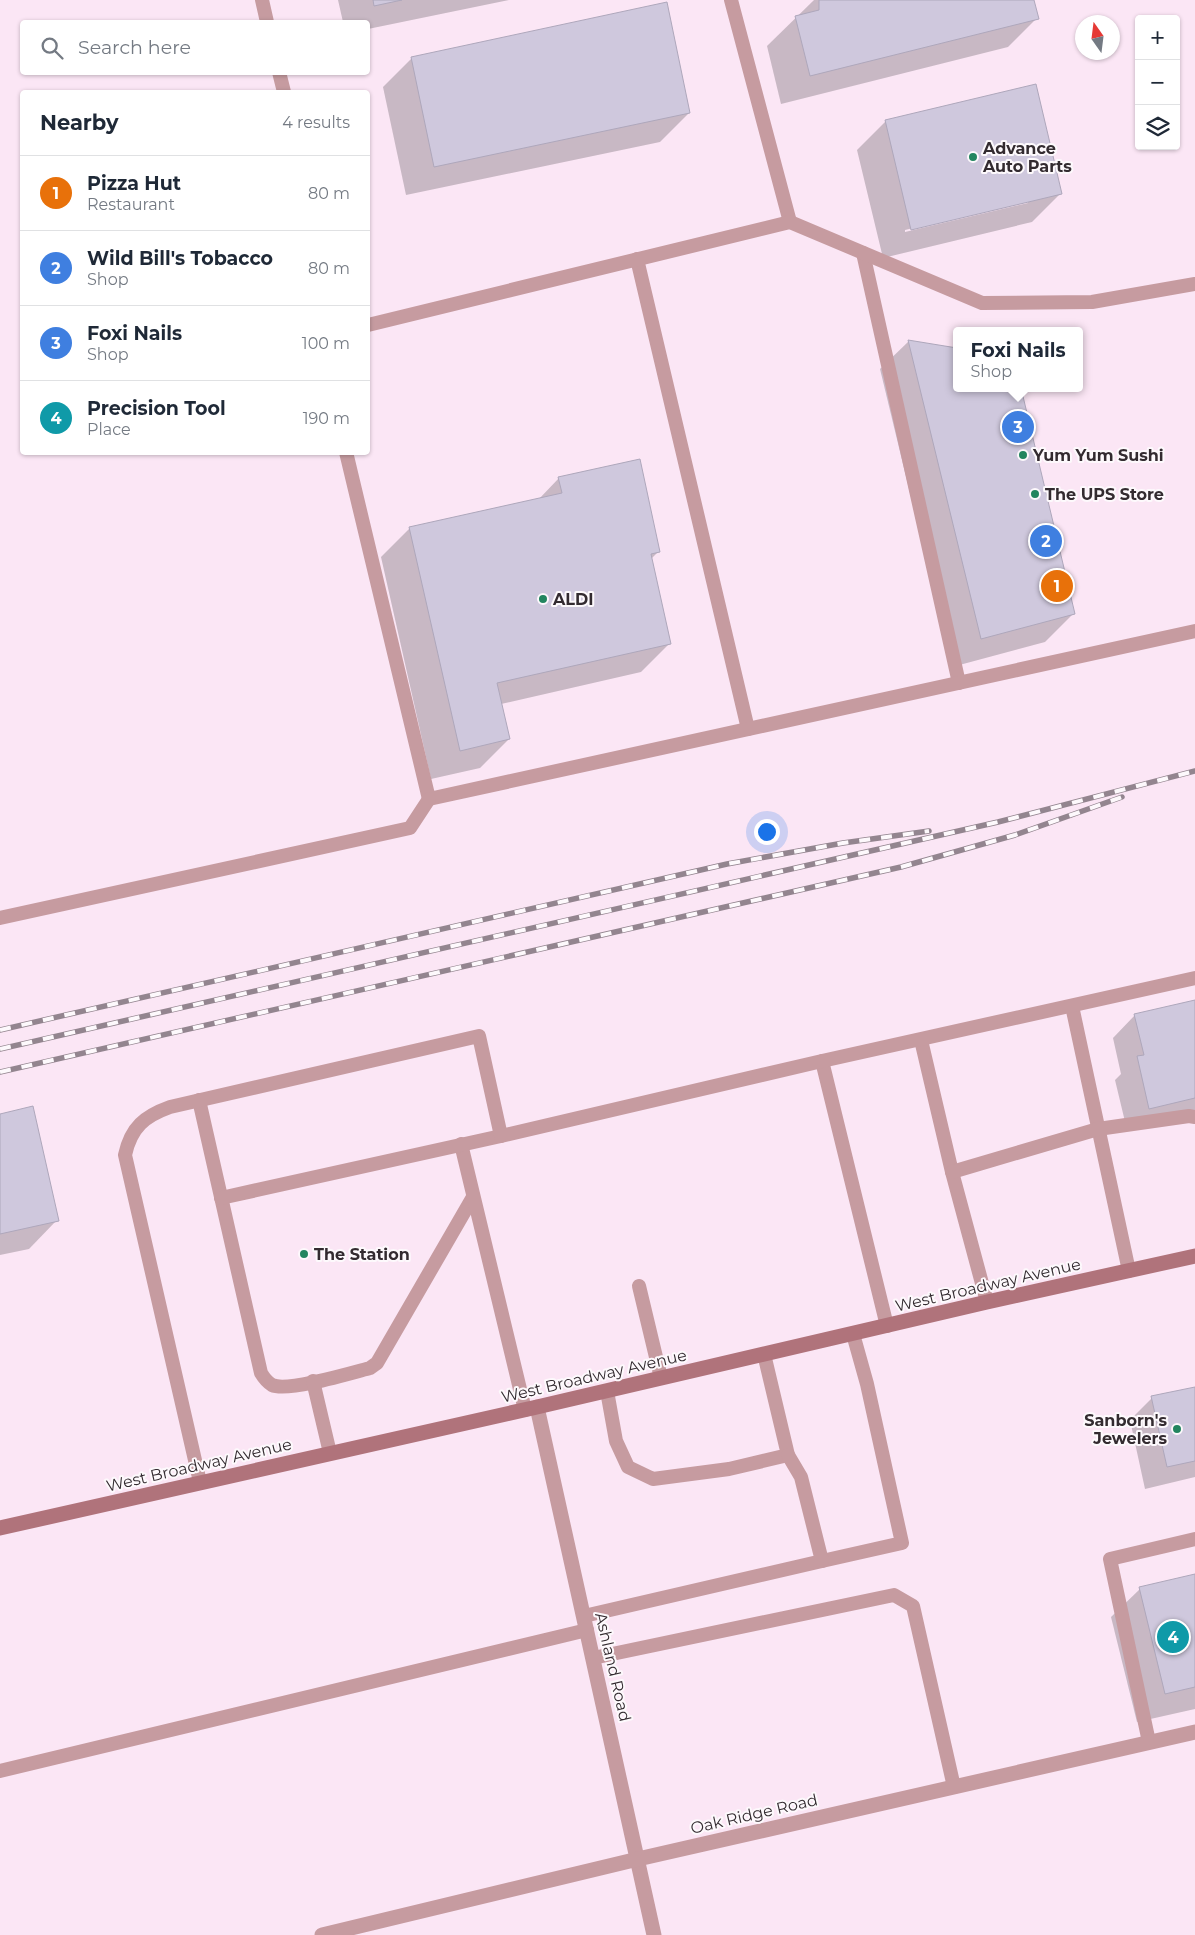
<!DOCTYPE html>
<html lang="en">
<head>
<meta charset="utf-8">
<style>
  body { margin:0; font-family:Montserrat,sans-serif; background:#f6f6f7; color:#1f2937 }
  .controls { position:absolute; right:15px; top:15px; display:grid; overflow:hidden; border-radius:5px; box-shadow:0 1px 4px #0004 }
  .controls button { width:45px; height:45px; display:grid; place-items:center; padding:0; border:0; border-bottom:1px solid #e0e1e3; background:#fff; color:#1f2937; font:25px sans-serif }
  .compass { position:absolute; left:1075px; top:15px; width:45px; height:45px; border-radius:50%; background:#fff; box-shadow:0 1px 4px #0004; rotate:346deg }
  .you { position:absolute; left:766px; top:831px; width:18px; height:18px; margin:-12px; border:4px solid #fff; border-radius:50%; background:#1a73e8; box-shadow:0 0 0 8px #1a73e833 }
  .badge { display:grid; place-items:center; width:32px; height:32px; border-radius:50%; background:#22855f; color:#fff; font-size:16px; font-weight:700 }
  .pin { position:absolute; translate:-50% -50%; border:2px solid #fff; box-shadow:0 1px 5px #0006 }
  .popup { position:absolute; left:953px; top:327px; width:130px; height:65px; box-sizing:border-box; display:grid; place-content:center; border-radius:5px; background:#fff; filter:drop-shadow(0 1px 4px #0005); font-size:16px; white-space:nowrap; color:#747a83 }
  .popup b { font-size:19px; color:#1f2937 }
  .popup::after { content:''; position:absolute; left:50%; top:100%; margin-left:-10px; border:10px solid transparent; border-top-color:#fff }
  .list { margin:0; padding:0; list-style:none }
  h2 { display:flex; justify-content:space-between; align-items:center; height:65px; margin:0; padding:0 20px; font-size:21px }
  h2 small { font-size:16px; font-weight:400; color:#747a83 }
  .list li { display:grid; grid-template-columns:32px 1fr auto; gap:15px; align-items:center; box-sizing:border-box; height:75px; padding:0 20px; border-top:1px solid #e0e1e3 }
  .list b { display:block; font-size:19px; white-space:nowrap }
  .list p { margin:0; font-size:16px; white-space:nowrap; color:#747a83 }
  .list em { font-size:16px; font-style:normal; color:#747a83 }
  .icon { flex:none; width:28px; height:28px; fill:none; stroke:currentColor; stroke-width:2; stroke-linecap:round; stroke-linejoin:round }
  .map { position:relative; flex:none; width:1195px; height:1935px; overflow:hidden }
  .search { position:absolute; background:#fff; box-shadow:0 1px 4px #0004; left:20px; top:20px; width:350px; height:55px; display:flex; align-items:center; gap:12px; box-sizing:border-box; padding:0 18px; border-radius:5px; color:#747a83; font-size:19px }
  .panel { position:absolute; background:#fff; box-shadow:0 1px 4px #0004; left:20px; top:90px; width:350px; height:365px; border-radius:5px }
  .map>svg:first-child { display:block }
</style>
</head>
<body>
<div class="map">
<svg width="1195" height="1935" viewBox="0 0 1195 1935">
  <rect width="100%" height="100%" fill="#fbe6f5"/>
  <!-- shadow -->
  <g fill="#0003" fill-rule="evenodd">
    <path d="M338,0H509L368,29V22H343Z"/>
    <path d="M814,0H1033L1037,18L1008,47L781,104L767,46Z"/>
    <path d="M412,58L689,113L660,142L406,195L383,87Z"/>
    <path d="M886,121L1060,194L1032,222L883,258L857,150ZM1028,201V203L905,232V230Z"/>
    <path d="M909,341L957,388L1074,613L1045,642L952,667L880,369Z"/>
    <path d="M559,478L659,551L651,559L670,643L641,672L501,704L509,739L480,768L431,779L381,557L410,528L538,500Z"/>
    <path d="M1195,1001V1114L1127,1130L1115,1080L1121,1074L1113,1038L1135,1015Z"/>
    <path d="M0,1115L57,1220L29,1249L0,1255Z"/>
    <path d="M1195,1388V1477L1145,1489L1130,1420L1152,1398Z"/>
    <path d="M1195,1576V1709L1137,1722L1111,1617L1140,1589Z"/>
  </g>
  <!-- building -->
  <g fill="#cfc8dd" stroke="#aea7bb">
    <path d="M373,0H402L374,6Z"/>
    <path d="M819,0H1034L1039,19L810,76L795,16L819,10Z"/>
    <path d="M667,2L690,113L434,167L411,57Z"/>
    <path d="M1036,84L1062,194L911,230L885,120Z"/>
    <path d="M908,340L957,348V388H1021L1075,614L981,639Z"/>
    <path d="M640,459L660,552L651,554L671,644L497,683L510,739L460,751L409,527L562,493L558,477Z"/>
    <path d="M1195,1000V1098L1149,1109L1137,1056L1144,1055L1134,1014Z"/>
    <path d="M33,1106L59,1221L0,1234V1114Z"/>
    <path d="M1195,1387V1461L1167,1467L1151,1396Z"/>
    <path d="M1195,1574V1687L1165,1694L1139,1587Z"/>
  </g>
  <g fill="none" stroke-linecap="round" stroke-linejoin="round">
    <!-- lane -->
    <g stroke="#c69ba0" stroke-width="14">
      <path d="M262,0L267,22"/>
      <path d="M731,0L790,222"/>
      <path d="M279,72L284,92"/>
      <path d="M863,253L959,683"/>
      <path d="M637,259L748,729"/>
      <path d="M368,325L790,222L982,303L1092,302L1195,284"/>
      <path d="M346,452L429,799L1195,631"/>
      <path d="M0,918L410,828L429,799"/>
      <path d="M1072,1006L1129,1271"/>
      <path d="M921,1040L952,1172L987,1302"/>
      <path d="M822,1061L887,1326"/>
      <path d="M199,1100L261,1373C264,1378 267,1382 272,1385C288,1392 351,1373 370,1368L377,1363L473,1197"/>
      <path d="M461,1144L525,1410"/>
      <path d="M952,1172L1098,1129L1189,1116L1195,1117"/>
      <path d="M221,1198L501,1136"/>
      <path d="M639,1286L661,1378"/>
      <path d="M313,1381L330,1453"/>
      <path d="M607,1391L616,1441L628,1467L653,1479L729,1469L788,1455L764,1354"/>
      <path d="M200,1482L125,1155C131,1127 145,1116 170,1107L479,1036L501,1136L822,1061L1195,978"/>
      <path d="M822,1561L902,1543L867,1384L853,1334"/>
      <path d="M584,1616L822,1561L801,1477L788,1455"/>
      <path d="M593,1658L894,1595L913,1606L954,1787"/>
      <path d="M1149,1742L1110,1559L1195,1539"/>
      <path d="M0,1771L587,1630"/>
    </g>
    <!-- street -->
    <g stroke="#c69ba0" stroke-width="15">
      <path d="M537,1407L654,1935"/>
      <path d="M322,1935L638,1859L1195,1732"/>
    </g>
    <!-- secondary -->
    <path stroke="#b0737b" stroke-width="15" d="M0,1528L537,1407L987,1302L1195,1256"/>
    <defs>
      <g id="rail">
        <path d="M0,1030L727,864L843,843L929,831"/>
        <path d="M0,1049L998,822L1195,771"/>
        <path d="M0,1072L901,867L1015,835L1122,797"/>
      </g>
    </defs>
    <!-- rail casing -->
    <use href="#rail" stroke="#93858f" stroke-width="5.5"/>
    <!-- rail -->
    <use href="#rail" stroke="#fdf9fc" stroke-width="4" stroke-dasharray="11" stroke-linecap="butt"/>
  </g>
  <!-- markers -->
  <g fill="#22855f" stroke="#fdf9fc" stroke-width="2">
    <circle cx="973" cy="157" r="5"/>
    <circle cx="1023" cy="455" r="5"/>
    <circle cx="1035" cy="494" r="5"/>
    <circle cx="543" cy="599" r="5"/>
    <circle cx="304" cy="1254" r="5"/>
    <circle cx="1177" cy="1429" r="5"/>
  </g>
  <g text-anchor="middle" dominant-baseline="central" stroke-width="4" stroke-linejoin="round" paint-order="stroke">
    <!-- poi labels -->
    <g font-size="16" font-weight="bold" fill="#332b30" stroke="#fdf9fc" text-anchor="start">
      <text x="983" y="148">Advance<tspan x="983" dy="18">Auto Parts</tspan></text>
      <text x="1033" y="455">Yum Yum Sushi</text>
      <text x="1045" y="494">The UPS Store</text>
      <text x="553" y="599">ALDI</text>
      <text x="314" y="1254">The Station</text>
      <text x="1167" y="1420" text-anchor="end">Sanborn's<tspan x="1167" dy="18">Jewelers</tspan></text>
    </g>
    <!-- street labels -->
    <g font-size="16" fill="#332b30" stroke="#fdf9fc">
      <text transform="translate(988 1285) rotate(-13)">West Broadway Avenue</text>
      <text transform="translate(594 1376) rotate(-13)">West Broadway Avenue</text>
      <text transform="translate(199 1465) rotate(-13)">West Broadway Avenue</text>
      <text transform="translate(613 1667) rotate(77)">Ashland Road</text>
      <text transform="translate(754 1814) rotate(-13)">Oak Ridge Road</text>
    </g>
  </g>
</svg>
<div class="controls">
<button>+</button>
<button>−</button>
<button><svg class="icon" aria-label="layers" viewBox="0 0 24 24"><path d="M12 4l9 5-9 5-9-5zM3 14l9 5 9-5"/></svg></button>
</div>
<svg class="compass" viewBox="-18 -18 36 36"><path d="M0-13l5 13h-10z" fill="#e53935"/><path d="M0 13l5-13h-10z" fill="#747a83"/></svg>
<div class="you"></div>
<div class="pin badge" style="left:1057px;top:586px;background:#e8710a">1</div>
<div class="pin badge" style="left:1046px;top:541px;background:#3f7fe0">2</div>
<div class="pin badge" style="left:1018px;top:427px;background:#3f7fe0">3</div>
<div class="popup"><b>Foxi Nails</b>Shop</div>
<div class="pin badge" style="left:1173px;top:1637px;background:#0f9aa8">4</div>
<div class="search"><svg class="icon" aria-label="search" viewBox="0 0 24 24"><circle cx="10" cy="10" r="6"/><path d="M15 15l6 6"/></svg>Search here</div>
<section class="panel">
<h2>Nearby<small>4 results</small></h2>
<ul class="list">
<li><span class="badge" style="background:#e8710a">1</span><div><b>Pizza Hut</b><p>Restaurant</p></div><em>80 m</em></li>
<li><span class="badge" style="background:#3f7fe0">2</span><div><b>Wild Bill's Tobacco</b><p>Shop</p></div><em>80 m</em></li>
<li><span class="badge" style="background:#3f7fe0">3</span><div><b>Foxi Nails</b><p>Shop</p></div><em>100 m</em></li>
<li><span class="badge" style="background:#0f9aa8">4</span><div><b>Precision Tool</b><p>Place</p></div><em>190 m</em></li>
</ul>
</section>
</div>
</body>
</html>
